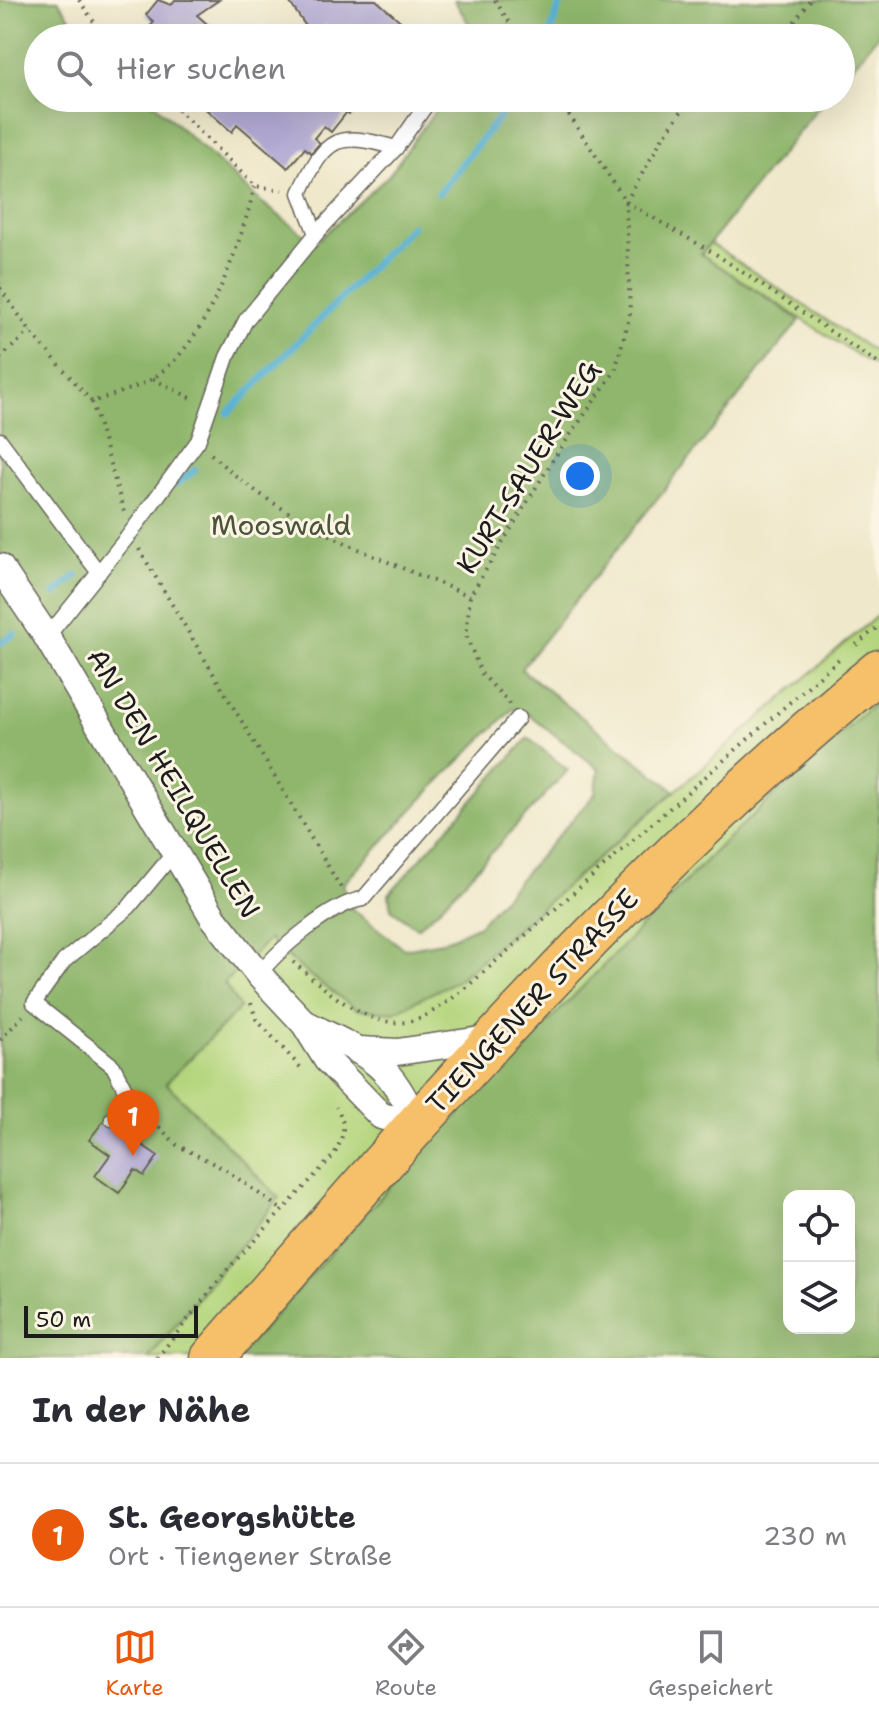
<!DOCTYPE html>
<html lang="de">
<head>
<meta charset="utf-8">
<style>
  body { margin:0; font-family:"Shantell Sans",sans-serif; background:#f7f7f7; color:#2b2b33 }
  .controls { position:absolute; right:24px; bottom:24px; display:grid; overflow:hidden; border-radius:16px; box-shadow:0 8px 32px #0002 }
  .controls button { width:72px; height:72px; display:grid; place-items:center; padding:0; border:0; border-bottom:2px solid #e1e1e2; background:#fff; color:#2b2b33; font:40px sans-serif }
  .scale { position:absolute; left:24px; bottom:20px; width:174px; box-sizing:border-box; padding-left:8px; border:4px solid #1c1c1c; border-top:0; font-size:22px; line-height:28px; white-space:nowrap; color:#1c1c1c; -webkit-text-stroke:6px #fcf5e5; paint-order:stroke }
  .you { position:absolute; left:580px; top:476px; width:28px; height:28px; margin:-20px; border:6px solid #fff; border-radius:50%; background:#1a73e8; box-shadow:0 0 0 12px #1a73e833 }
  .badge { display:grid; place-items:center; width:52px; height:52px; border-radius:50%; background:#ea580c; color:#fff; font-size:26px; font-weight:700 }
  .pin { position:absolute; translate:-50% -66px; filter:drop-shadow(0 2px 4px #0008) }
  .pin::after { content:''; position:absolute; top:42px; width:28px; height:24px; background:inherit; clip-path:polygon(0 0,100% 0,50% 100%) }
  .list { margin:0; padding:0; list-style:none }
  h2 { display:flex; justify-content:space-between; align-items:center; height:104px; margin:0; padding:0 32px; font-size:34px }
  h2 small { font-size:26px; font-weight:400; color:#7c7c81 }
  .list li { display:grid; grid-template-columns:52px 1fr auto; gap:24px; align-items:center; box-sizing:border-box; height:144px; padding:0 32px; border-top:2px solid #e1e1e2 }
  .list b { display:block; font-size:30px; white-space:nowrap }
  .list p { margin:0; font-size:26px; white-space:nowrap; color:#7c7c81 }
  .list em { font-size:26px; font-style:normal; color:#7c7c81 }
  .icon { flex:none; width:44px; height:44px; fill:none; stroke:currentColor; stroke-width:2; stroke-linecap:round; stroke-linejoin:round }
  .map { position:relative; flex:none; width:879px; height:1358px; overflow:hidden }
  .search { position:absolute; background:#fff; box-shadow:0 8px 32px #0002; left:24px; right:24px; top:24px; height:88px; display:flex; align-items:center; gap:20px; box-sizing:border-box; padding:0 28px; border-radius:44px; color:#7c7c81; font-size:30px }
  .sheet { height:248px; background:#fff }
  nav { display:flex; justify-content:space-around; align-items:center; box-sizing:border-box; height:112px; border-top:2px solid #e1e1e2; background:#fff; font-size:22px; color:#7c7c81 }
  nav a { display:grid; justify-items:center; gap:4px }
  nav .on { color:#ea580c }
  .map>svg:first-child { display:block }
</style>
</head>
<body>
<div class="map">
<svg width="879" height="1358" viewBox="0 0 879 1358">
  <rect width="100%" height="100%" fill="#fcf5e5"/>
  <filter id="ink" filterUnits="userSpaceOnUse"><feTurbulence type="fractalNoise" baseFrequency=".0125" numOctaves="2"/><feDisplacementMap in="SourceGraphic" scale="16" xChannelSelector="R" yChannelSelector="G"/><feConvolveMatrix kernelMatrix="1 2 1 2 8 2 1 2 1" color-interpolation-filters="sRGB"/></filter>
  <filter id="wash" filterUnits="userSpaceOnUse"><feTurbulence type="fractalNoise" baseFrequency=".006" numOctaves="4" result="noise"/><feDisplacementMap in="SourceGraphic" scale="32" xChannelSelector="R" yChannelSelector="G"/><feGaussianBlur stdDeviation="1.8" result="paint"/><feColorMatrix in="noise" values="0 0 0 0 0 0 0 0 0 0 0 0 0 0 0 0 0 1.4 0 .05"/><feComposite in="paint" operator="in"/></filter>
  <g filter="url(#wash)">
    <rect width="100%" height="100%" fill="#efe8cb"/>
    <!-- green -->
    <g fill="#b4d57d" stroke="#68784c" stroke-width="2">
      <path d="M710,243L879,355V369L701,254Z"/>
      <path d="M879,614V699L723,843L412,1162L237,1358H149L279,1198L166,1083L239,1008L224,983L268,939L305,972L356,1009L458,980Z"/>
    </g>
    <!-- forest -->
    <g fill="#8fb66c" stroke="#566944" stroke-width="2" fill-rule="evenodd">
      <path d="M0,0H58L84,38H38V98H148L260,201L315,243L389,175L444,98H826L701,254L800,320L521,669L675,791L458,980L394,1012L356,1009L305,972L269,939L224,983L240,1008L166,1083L279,1198L149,1358H0ZM513,709L524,711L599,769L595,794L479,925L442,942L404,949L352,909L343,884L443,777Z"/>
      <path d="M454,0H879V34L841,80V38H478Z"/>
      <path d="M879,699V1358H237L412,1162L723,843ZM789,1196H849V1328H789Z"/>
      <path d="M528,738L568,770L437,911L417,928L391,909L389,894Z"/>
    </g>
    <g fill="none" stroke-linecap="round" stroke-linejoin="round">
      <!-- stream -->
      <g stroke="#55b0d3" stroke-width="7">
        <path d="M548,38L562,0"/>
        <path d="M439,193L514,98"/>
        <path d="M228,413L412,226"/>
        <path d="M175,485L195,470"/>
        <path d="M55,594L76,576"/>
        <path d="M0,643L14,634"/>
      </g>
    </g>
    <g id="blocks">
      <!-- building -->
      <g fill="#b1a9d3">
        <path d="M158,0L171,5L175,0H219L197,15L223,38H141L154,22L146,15Z"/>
        <path d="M288,0H376L420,38H324L331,31L326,25L312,35Z"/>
        <path d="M193,98H372L349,114L347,112L331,132L324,126L314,138L320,143L311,153L305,148L288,168L237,124L232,132Z"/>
        <path d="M105,1119L158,1156L144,1176L135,1170L119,1193L95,1176L110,1155L89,1140Z"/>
      </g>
    </g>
  </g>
  <g filter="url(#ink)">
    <use href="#blocks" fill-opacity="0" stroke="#666359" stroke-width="2"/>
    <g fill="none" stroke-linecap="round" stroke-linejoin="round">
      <defs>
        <g id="lane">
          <path d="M474,38L476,35"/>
          <path d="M316,234L300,193C326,136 337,131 396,148"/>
          <path d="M0,440L99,573"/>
          <path d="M47,637L129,535L198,441L227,357L246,320L316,234L396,148L431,98"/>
          <path d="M259,975C277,950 333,903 363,899L518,718"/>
          <path d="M112,1119L122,1114L129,1097L113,1066L34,1003L64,961L129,907L173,854"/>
        </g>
        <g id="street">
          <path d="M0,567L47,637L213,917L259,975L304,1023L327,1060L381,1116L416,1124"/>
          <path d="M304,1023C364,1053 390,1059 416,1124"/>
          <path d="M360,1050L397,1052L495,1038"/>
        </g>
        <path id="primary" d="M212,1358C421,1117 631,874 879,671"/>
      </defs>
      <!-- lane casing -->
      <use href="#lane" stroke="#666359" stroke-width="17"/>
      <!-- street casing -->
      <use href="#street" stroke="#666359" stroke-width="29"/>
      <!-- primary casing -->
      <use href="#primary" stroke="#666359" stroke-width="45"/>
      <!-- path -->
      <g stroke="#666359" stroke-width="4" stroke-dasharray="2 6" stroke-linecap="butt">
        <path d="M79,0L105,38"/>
        <path d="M495,0L519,38"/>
        <path d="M777,38L790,28L810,0"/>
        <path d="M166,98L255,186L282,190"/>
        <path d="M626,202L717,255L879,364"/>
        <path d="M626,202L663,137L691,98"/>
        <path d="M0,288L30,331L92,402C111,395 132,390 150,380C206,348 240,245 255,186"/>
        <path d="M0,358L30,331"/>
        <path d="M153,379L195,400"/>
        <path d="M92,402L124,512"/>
        <path d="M211,454C284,524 379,558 470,596"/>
        <path d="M139,549L341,888"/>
        <path d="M856,645L879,626"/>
        <path d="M510,704L481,673L466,635L470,596L554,458L615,371L630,314L626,202L558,98"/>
        <path d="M293,962C322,986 365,1028 406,1022C427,1018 444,1004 461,992L840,658"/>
        <path d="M251,1003L256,1019L301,1068"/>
        <path d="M0,1040L23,1016"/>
        <path d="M142,1110L177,1145L226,1170L282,1210"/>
        <path d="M157,1358L227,1270L334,1155C343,1137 348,1126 336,1107"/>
      </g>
      <!-- lane -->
      <use href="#lane" stroke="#fff" stroke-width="14"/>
      <!-- street -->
      <use href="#street" stroke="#fff" stroke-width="26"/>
      <!-- primary -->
      <use href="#primary" stroke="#f6c06b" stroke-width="42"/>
    </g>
  </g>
  <g text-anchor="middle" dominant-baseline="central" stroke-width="6" stroke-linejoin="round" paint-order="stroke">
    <!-- street labels -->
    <g font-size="28" fill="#1c1c1c" stroke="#fcf5e5">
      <text transform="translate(528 467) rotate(-58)">KURT-SAUER-WEG</text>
      <text transform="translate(174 783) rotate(59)">AN DEN HEILQUELLEN</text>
      <text transform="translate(532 1001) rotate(-47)">TIENGENER STRASSE</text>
    </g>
    <!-- park labels -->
    <g font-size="28" fill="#4a5439" stroke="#fcf5e5">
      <text x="281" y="525">Mooswald</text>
    </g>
  </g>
</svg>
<div class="controls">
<button><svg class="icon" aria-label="locate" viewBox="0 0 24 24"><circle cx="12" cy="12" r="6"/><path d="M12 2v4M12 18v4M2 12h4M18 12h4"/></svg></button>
<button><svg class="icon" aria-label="layers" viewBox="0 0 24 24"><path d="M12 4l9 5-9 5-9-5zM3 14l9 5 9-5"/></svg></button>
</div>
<div class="scale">50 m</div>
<div class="you"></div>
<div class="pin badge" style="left:133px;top:1156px">1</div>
<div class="search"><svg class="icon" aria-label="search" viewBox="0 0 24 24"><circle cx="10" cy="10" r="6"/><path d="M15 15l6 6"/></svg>Hier suchen</div>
</div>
<section class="sheet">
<h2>In der Nähe<small></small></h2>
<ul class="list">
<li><span class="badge">1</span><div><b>St. Georgshütte</b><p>Ort · Tiengener Straße</p></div><em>230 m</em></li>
</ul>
</section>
<nav>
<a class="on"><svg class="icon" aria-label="map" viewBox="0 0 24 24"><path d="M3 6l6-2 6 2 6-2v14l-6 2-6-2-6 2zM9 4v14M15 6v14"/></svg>Karte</a>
<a><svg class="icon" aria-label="directions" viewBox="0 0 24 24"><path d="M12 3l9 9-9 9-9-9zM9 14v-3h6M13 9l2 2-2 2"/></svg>Route</a>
<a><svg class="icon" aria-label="saved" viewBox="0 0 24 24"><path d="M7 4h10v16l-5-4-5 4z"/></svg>Gespeichert</a>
</nav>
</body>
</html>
